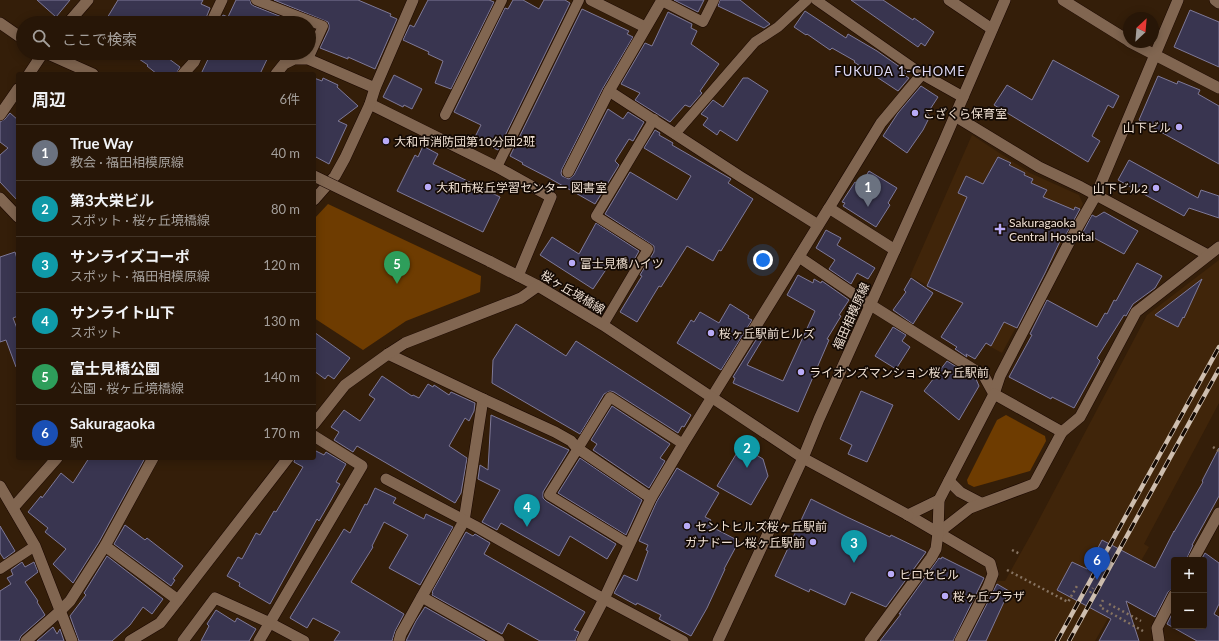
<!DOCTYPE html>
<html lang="ja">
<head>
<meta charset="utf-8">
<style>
  body { margin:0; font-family:Lato,"Noto Sans JP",sans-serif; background:#2f1f11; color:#f1f3f6 }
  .controls { position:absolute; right:12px; bottom:12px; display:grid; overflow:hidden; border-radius:4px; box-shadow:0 2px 10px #0003 }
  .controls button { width:36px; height:36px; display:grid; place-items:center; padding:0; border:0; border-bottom:1px solid #433528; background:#271607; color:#f1f3f6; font:20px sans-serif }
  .compass { position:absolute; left:1123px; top:12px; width:36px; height:36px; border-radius:50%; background:#271607; box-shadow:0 2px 10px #0003; rotate:26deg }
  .you { position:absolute; left:763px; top:260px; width:14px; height:14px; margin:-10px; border:3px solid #fff; border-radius:50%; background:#1a73e8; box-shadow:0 0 0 6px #1a73e833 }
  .badge { display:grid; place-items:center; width:26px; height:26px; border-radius:50%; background:#db2777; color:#fff; font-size:13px; font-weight:700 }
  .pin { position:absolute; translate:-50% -33px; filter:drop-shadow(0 1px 2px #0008) }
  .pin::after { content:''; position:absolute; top:21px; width:14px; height:12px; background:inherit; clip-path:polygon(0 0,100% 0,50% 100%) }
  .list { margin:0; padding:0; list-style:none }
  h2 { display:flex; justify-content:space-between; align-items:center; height:52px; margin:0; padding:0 16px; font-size:17px }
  h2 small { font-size:13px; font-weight:400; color:#a49f9b }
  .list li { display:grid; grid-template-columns:26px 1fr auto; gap:12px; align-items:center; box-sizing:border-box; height:56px; padding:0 16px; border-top:1px solid #433528 }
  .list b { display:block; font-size:15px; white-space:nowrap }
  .list p { margin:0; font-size:13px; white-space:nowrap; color:#a49f9b }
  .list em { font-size:13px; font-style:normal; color:#a49f9b }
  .icon { flex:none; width:22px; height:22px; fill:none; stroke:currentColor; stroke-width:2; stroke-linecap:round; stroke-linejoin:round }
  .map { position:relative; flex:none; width:1219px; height:641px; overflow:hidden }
  .search { position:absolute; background:#271607; box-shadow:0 2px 10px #0003; left:16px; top:16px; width:300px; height:44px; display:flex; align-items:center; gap:10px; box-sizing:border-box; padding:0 14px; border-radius:22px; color:#a49f9b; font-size:15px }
  .panel { position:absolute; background:#271607; box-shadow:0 2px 10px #0003; left:16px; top:72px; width:300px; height:388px; border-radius:4px }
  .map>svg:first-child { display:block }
</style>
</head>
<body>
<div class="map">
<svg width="1219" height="641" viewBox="0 0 1219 641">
  <rect width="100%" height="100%" fill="#341e09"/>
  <!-- built -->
  <g fill="#40250a">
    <path d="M972,135L1030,173L1079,195L1083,204L1002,353L969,335L978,313L910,276Z"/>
    <path d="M1219,260V403L1144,544L1149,547L1095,641H968L997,581H1005L1033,531L1147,315Z"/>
  </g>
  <!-- green -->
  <g fill="#6e3c01">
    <path d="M328,204L481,276L480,292L406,321L363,350L314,318V219Z"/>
    <path d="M1006,415L1045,436L1046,441L1030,471L974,487L968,484L967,480L997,420Z"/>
  </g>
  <!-- building -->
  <g fill="#393550" stroke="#7e7998">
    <path d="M37,0H70L56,17Z"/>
    <path d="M118,0H203L201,4L210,8L204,23H104Z"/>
    <path d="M236,0H250L251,4L254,6L297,23H219L223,15L228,17Z"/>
    <path d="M274,0H358L391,14L390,16L397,19L375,69L348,57V59L320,48L329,29V25L328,22Z"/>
    <path d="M428,0H489L494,2L451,89L435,83L443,61L428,54L429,52L403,40L410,25L414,27Z"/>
    <path d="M513,0H523L539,9L544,0H565L570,3L498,150L474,139L481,125L454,112L505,8L508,9Z"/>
    <path d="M674,0H704L698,12Z"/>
    <path d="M720,0H740L770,24L764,28L718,6Z"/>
    <path d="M851,0H883L913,20L914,18L934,32L925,46L921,43L918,47Z"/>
    <path d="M582,9L629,31L627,34L633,37L603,88L562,169L561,173L562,176L569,179L574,175L608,109L623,119L628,112L644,122L633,141L629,139L615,161L619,165L595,204L549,178L522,164L523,163L510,156Z"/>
    <path d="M1190,10L1219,22V67L1174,47Z"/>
    <path d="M805,11L846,38L848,34L877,51L907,72L904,75L909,78L898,91L854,62L855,61L832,48L830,50L807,34L806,35L794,27Z"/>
    <path d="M668,12L692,24L691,28L697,31L691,44L719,64L700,91L702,93L690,107L685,105L670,122L635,100L640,93L621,84L645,43L652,46Z"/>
    <path d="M130,53H161L180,67L176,74H157L147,66L148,65Z"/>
    <path d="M211,53H270L260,74H201Z"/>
    <path d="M1053,60L1119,96L1113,108L1108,105L1092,136L1100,141L1088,162L994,105L1007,85L1032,100Z"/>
    <path d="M394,75L422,89L412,109L404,105L403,107L383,97Z"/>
    <path d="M1158,76L1177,84L1178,81L1200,90L1198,94L1219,106V164L1139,120Z"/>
    <path d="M314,78L322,81L323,78L338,85L337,87L358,106L338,121L347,125L329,164L314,156Z"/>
    <path d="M743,78H748L768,91L737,141L720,130L717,135L703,125L708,118L701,114L713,100L723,107Z"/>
    <path d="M921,86L938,97L927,114L930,116L923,130L907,153L883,136L898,113Z"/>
    <path d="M10,113L18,120V201L0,182V155L8,148L0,142V122L5,119Z"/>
    <path d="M655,130L660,133L659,135L673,143L672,145L731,179L728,183L753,199L721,251L719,250L713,261L687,246L661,287L659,286L637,322L620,312L642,276L640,275L654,252V246L651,244L605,214L630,172L677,200L691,176L644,148Z"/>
    <path d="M423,146L438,154L433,164L500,197L483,232L397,191L415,155L418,157Z"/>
    <path d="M998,157L1011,163L1009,165L1025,173L1024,175L1033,179L1031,183L1047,190L1043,197L1074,210L1075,207L1080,209L1063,240L1061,239L1045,273L1017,328L1004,322L991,346L986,343L975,359L966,354L967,357L955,349L957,347L941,337L963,303L927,286L967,197L958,193L966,176L983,184Z"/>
    <path d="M1129,160L1198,198L1201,190L1219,196V218L1189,208L1184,216L1118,180Z"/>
    <path d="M869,171L897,188L888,203L890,205L876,227L843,206L845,203L842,202L855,182L860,185Z"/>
    <path d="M1104,212L1138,231L1124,254L1083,232L1092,215L1096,217Z"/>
    <path d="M596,223L639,251L629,269L613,259L593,289L540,255L552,237L579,254Z"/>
    <path d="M826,230L841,238L837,245L875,268L868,279L857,273L851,284L829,269L835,260L816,248Z"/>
    <path d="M15,252L18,262V316L13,318L18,331V366L16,367L6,340L0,342V257Z"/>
    <path d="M1137,263L1162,276L1155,288L1133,304L1126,316L1124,315L1097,358L1100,361L1074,408L1052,397L1051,399L1009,377L1032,335L1030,334L1047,300L1097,327L1105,313L1107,314L1114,300L1116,301Z"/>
    <path d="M798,275L813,283L814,279L821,283L822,281L849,300L839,315L841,316L827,339L829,340L798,412L733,383L735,378L733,377L764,327L768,330L747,365L783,381L815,311L787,295Z"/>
    <path d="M911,278L933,293L913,324L893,310L906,292L904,290Z"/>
    <path d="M1202,279L1184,318L1183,317L1178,327L1155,315Z"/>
    <path d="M730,304L749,316L748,318L752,320L721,370L677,343L691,320L694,322L700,312L719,323Z"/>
    <path d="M516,324L566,356L576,341L691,415L684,427L682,426L678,433L614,392L610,391L604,394L580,434L492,383L493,360Z"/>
    <path d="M893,327L906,335L902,341L910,347L896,369L875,356Z"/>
    <path d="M314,332L350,358L334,379L328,375L325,379L314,371Z"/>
    <path d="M947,361L976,379L979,386L959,420L924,391Z"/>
    <path d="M382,376L412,396L413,395L419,398L428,384L433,387L434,385L449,395L451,392L475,403L474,411L469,421L465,418L449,446L467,458L461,493L455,503L357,446L353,452L334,440L339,432L331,427L344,410L360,421L375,399L369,395Z"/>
    <path d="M861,391L893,405L867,462L848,454L852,445L840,439Z"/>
    <path d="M612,406L670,444L660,458L665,461L649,488L593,450L597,444L591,440Z"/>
    <path d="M491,415L569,450L543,492V498L546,501L616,544L607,559L570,536L559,556L501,523L497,530L482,522L500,490L478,479L480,465L488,470Z"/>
    <path d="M741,446L763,459L768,476L751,505L717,486Z"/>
    <path d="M1219,448V496L1192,545H1193L1186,560H1174V588L1168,592L1155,617L1126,601L1139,641H1099L1111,619L1057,590L1072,562L1087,569L1102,540L1155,568L1174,531V532L1203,482L1202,481Z"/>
    <path d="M314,450L324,455L326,452L346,464L336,482L340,484L330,502L319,521L317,519L270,604L239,586L240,583L227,576L238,557L242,559L256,533L260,535L274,511L276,512L303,467L294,462L295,458H314Z"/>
    <path d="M89,458H145L99,542L73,583L53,564L66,549L45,532L48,528L28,512L41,496L42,498L61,473L73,483Z"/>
    <path d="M580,458L642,500L626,535L558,493Z"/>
    <path d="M677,468L719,493L705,517L711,520L708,525L739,541L724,569H725L707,608L691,636L659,619L661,615L637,603L636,605L614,593L624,575L637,581L648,551L646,550L648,545L639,541L657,501Z"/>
    <path d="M375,488L396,498L393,503L424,519L426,514L453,527L420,585L389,568L408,535L384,522L372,546L373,547L351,582L404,614L395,631L392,641H334L340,632L313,618L307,628L290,618L291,616L344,529L350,533L365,504L367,505Z"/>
    <path d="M811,499L847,517L890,537L891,535L926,552L886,607L851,592L845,605L810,589L809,592L775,576Z"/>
    <path d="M125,525L145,540L147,538L183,566L173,579L175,580L171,586L114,544Z"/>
    <path d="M0,526L15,551L4,559L0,553Z"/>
    <path d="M466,532L473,536L475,534L490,543L484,554L585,612L574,630L579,632L575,641H540L508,623L502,634L432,595L433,593L432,592Z"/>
    <path d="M1205,553L1219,563V604L1214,614L1219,617V641H1197L1167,624L1174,610V626H1204V560H1201Z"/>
    <path d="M107,556L163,599L152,614L143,607L130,625L112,641H79L70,616L86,595L84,593Z"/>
    <path d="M942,557L984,578L953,641H880L901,614H899L939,558L941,559Z"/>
    <path d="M22,562L25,567L34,562L38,572L25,582L38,601L37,602L45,615L21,636L19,641H0V591L11,584L7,578L13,575L11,570Z"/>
    <path d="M997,584L1009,591L986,641H968Z"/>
    <path d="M425,607L485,641H406L416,621Z"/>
    <path d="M216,610L235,622L237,618L256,629L249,641H201L209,626L207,624Z"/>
    <path d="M53,627L57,634L60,629L64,641H37Z"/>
  </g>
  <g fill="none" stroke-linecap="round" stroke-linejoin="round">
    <defs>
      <g id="service">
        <path d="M256,0L323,26L308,59"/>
        <path d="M816,0L922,74"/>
        <path d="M662,1L703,22L714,0"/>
        <path d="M445,115L502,0"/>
        <path d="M675,134L755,42L778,27L807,0"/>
        <path d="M497,167L579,0"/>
        <path d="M603,325L648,249L596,216L654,119"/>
        <path d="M629,544L549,495L610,397L683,444"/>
        <path d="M0,569L35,546"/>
      </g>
      <g id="minor">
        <path d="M591,0L645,27"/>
        <path d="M949,0L992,29"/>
        <path d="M1063,0L1129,41"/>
        <path d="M1215,0L1219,3"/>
        <path d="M68,23L88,0"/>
        <path d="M211,23L222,0"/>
        <path d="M1130,42L1219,88"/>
        <path d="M29,74L43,53"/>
        <path d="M183,74L194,62L198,53"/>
        <path d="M276,74L284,64L294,59H308L375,88"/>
        <path d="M609,91L741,177L818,225"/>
        <path d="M370,104L497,167L551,197L518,276"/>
        <path d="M0,115L18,89"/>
        <path d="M955,116L1039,167L1081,187L1208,255"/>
        <path d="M568,172L609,91L662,0"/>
        <path d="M0,198L18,217"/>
        <path d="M314,200L335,176L345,158L370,104L375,88L413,0"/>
        <path d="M895,250L829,208L881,123L922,74L963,97"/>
        <path d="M799,257L858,297L984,376L994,394"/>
        <path d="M388,354L483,399L464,521L401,634L399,641"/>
        <path d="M994,394L1000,376L1072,237L1096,195L1178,0"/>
        <path d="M483,399L555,432L571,441L577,448L651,498"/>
        <path d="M386,479L475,526L595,594L683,641"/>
        <path d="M949,481L960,492L981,503"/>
        <path d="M0,486L35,546L72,641"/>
        <path d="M13,508L57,458"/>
        <path d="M908,515L990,563L993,574L988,587L960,641"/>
        <path d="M908,515L939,500"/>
        <path d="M938,533L970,508L1034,484L1062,432L1080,417L1136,312L1219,247"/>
        <path d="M105,546L178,600"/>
        <path d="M1193,560L1219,513"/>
        <path d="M422,597L499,641"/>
        <path d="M26,641L60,611L70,601L105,546L153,458"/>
        <path d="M183,641L215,598L270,623L304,641"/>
        <path d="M259,641L362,466L314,436"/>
        <path d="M582,641L604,599L651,498L683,444L829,208"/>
        <path d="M870,641L931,558L936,549L938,533L939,500L994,394L1062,432"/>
        <path d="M1159,641L1157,628L1174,595"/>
      </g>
      <g id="tertiary">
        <path d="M0,23L23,39"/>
        <path d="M46,53L93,74"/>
        <path d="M489,261L538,286L603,325L803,458L908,515"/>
        <path d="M314,424L345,385L388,354L405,343L521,298L538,286"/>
        <path d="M130,641L160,623L178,600L288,458"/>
        <path d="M718,641L803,458L819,419L944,141L1005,0"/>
      </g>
    </defs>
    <!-- service casing -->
    <use href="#service" stroke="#1a0700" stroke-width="11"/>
    <!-- minor casing -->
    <use href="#minor" stroke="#1a0700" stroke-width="12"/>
    <!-- tertiary casing -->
    <use href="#tertiary" stroke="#1a0700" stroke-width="12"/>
    <!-- path -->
    <g stroke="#867361" stroke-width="2.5" stroke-dasharray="2 3" stroke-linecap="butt">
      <path d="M1213,447L1219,451"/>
      <path d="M1012,550L1020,554"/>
      <path d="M1007,570L1068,602L1077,586"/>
      <path d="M1090,593L1093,588"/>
      <path d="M1103,600L1100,607L1143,631"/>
      <path d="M1109,604L1141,621"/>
    </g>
    <!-- service -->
    <use href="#service" stroke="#816651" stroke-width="10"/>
    <!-- minor -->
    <use href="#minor" stroke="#816651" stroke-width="11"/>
    <!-- tertiary -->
    <use href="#tertiary" stroke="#816651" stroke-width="11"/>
    <defs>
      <g id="rail">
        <path d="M1057,641L1219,347"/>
        <path d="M1069,641L1219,369"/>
      </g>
    </defs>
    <!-- rail casing -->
    <use href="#rail" stroke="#cebeaf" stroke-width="4.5"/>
    <!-- rail -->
    <use href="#rail" stroke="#140a04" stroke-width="3" stroke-dasharray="9" stroke-linecap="butt"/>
    <defs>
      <path id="tertiary-bridge" d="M314,176L489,261"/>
    </defs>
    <!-- tertiary-bridge casing -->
    <use href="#tertiary-bridge" stroke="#1a0700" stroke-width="12" stroke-linecap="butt"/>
    <!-- tertiary-bridge -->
    <use href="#tertiary-bridge" stroke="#816651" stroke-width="11"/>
  </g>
  <!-- markers -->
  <g fill="#b9abf7" stroke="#140a04" stroke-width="1.5">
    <circle cx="915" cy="113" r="4"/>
    <circle cx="1179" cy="127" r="4"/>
    <circle cx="386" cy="141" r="4"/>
    <circle cx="428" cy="187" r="4"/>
    <circle cx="1156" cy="188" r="4"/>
    <path d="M998 223h4v4h4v4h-4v4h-4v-4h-4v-4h4z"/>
    <circle cx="572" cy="263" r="4"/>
    <circle cx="711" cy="333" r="4"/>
    <circle cx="801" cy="372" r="4"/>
    <circle cx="687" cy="526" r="4"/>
    <circle cx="813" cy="542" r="4"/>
    <circle cx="891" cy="574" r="4"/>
    <circle cx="945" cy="596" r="4"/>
  </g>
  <g text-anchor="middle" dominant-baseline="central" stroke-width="3.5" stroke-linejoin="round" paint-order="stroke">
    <!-- poi labels -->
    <g font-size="12" fill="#f0e1d4" stroke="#140a04" text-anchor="start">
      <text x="923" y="113">こざくら保育室</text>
      <text x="1171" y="127" text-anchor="end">山下ビル</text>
      <text x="394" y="141">大和市消防団第10分団2班</text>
      <text x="436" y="187">大和市桜丘学習センター 図書室</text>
      <text x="1148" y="188" text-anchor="end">山下ビル2</text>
      <text x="1009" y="222">Sakuragaoka<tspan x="1009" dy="14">Central Hospital</tspan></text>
      <text x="580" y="263">富士見橋ハイツ</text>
      <text x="719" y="333">桜ヶ丘駅前ヒルズ</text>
      <text x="809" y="372">ライオンズマンション桜ヶ丘駅前</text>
      <text x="695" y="526">セントヒルズ桜ヶ丘駅前</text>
      <text x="805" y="542" text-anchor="end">ガナドーレ桜ヶ丘駅前</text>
      <text x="899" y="574">ヒロセビル</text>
      <text x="953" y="596">桜ヶ丘プラザ</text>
    </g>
    <!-- street labels -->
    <g font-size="12" fill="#f0e1d4" stroke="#140a04">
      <text transform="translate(573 292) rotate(31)">桜ヶ丘境橋線</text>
      <text transform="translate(851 316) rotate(-66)">福田相模原線</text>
    </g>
    <!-- neighbourhood labels -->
    <g font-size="13" letter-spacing="1" fill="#dedaf7" stroke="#140a04">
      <text x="900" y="71">FUKUDA 1-CHOME</text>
    </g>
  </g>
</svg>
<div class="controls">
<button>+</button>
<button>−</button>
</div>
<svg class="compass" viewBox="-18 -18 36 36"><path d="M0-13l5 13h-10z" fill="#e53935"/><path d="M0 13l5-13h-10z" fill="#a49f9b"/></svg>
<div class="you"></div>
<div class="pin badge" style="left:868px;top:207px;background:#6b7280">1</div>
<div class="pin badge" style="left:747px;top:468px;background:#0f9aa8">2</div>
<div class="pin badge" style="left:854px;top:563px;background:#0f9aa8">3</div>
<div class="pin badge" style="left:527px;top:527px;background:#0f9aa8">4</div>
<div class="pin badge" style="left:397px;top:284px;background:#2e9e5b">5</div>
<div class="pin badge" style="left:1097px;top:580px;background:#1a4fb4">6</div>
<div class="search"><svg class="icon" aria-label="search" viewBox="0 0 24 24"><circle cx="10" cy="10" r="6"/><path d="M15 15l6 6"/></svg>ここで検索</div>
<section class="panel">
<h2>周辺<small>6件</small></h2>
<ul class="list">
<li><span class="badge" style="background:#6b7280">1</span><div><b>True Way</b><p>教会 · 福田相模原線</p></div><em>40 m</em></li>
<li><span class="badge" style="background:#0f9aa8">2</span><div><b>第3大栄ビル</b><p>スポット · 桜ヶ丘境橋線</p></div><em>80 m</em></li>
<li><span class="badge" style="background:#0f9aa8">3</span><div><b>サンライズコーポ</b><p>スポット · 福田相模原線</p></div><em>120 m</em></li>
<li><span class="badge" style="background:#0f9aa8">4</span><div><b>サンライト山下</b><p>スポット</p></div><em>130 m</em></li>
<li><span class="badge" style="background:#2e9e5b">5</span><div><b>富士見橋公園</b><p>公園 · 桜ヶ丘境橋線</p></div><em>140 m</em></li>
<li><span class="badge" style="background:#1a4fb4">6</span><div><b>Sakuragaoka</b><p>駅</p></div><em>170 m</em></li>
</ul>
</section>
</div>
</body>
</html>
